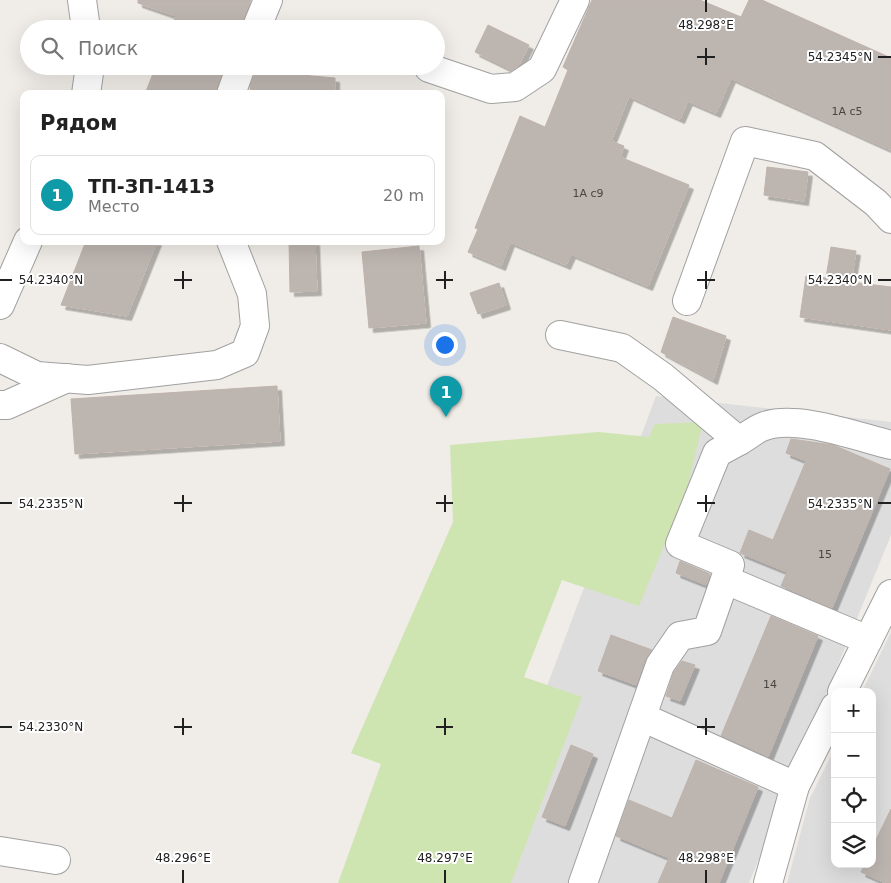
<!DOCTYPE html>
<html lang="ru">
<head>
<meta charset="utf-8">
<style>
  body { margin:0; font-family:"DejaVu Sans",sans-serif; background:#f6f6f6; color:#222 }
  .controls { position:absolute; right:15px; bottom:15px; display:grid; overflow:hidden; border-radius:10px; box-shadow:0 5px 20px #0002 }
  .controls button { width:45px; height:45px; display:grid; place-items:center; padding:0; border:0; border-bottom:1px solid #e0e0e0; background:#fff; color:#222; font:25px sans-serif }
  .you { position:absolute; left:444px; top:344px; width:18px; height:18px; margin:-12px; border:4px solid #fff; border-radius:50%; background:#1a73e8; box-shadow:0 0 0 8px #1a73e833 }
  .badge { display:grid; place-items:center; width:32px; height:32px; border-radius:50%; background:#111827; color:#fff; font-size:16px; font-weight:700 }
  .pin { position:absolute; translate:-50% -41px; filter:drop-shadow(0 1px 2px #0008) }
  .pin::after { content:''; position:absolute; top:26px; width:18px; height:15px; background:inherit; clip-path:polygon(0 0,100% 0,50% 100%) }
  .list { margin:0; padding:0; list-style:none }
  h2 { display:flex; justify-content:space-between; align-items:center; height:65px; margin:0; padding:0 20px; font-size:21px }
  h2 small { font-size:16px; font-weight:400; color:#767676 }
  .list li { display:grid; grid-template-columns:32px 1fr auto; gap:15px; align-items:center; box-sizing:border-box; height:80px; margin:0 10px 10px; padding:0 10px; border:1px solid #e0e0e0; border-radius:10px }
  .list b { display:block; font-size:19px; white-space:nowrap }
  .list p { margin:0; font-size:16px; white-space:nowrap; color:#767676 }
  .list em { font-size:16px; font-style:normal; color:#767676 }
  .icon { flex:none; width:28px; height:28px; fill:none; stroke:currentColor; stroke-width:2; stroke-linecap:round; stroke-linejoin:round }
  .map { position:relative; flex:none; width:891px; height:883px; overflow:hidden }
  .search { position:absolute; background:#fff; box-shadow:0 5px 20px #0002; left:20px; top:20px; width:425px; height:55px; display:flex; align-items:center; gap:12px; box-sizing:border-box; padding:0 18px; border-radius:28px; color:#767676; font-size:19px }
  .panel { position:absolute; background:#fff; box-shadow:0 5px 20px #0002; left:20px; top:90px; width:425px; height:155px; border-radius:10px }
  .map>svg:first-child { display:block }
</style>
</head>
<body>
<div class="map">
<svg width="891" height="883" viewBox="0 0 891 883">
  <defs>
    <filter id="shadow"><feDropShadow dx="4.5" dy="4.5" stdDeviation="0" flood-color="#0004"/></filter>
  </defs>
  <rect width="100%" height="100%" fill="#f0ece7"/>
  <!-- residential -->
  <g fill="#dedddd">
    <path d="M656,396L891,422V535L749,883H473Z"/>
    <path d="M891,632V883H787L810,798L835,748V864H872V692H862Z"/>
  </g>
  <!-- grass -->
  <path fill="#cee5b2" d="M703,422L686,493L639,606L562,580L524,677L582,697L511,883H338L381,764L351,753L453,522L450,445L598,432L649,437L655,424Z"/>
  <!-- building -->
  <g fill="#bdb5b0" stroke="#c0b3ab" filter="url(#shadow)">
    <path d="M138,0H251L241,29H171L176,16L138,3Z"/>
    <path d="M592,0H700L741,17L749,0H762L891,58V150L731,78L716,113L688,101L680,119L629,96L611,141L624,146L620,157L689,185L648,286L571,254L566,265L510,242L501,266L468,252L478,229L475,228L520,116L545,127L568,70L563,67Z"/>
    <path d="M488,25L529,45L519,65L512,70L475,52Z"/>
    <path d="M156,66H224L215,94H145Z"/>
    <path d="M256,71L335,78V94H251L250,86Z"/>
    <path d="M767,167L808,172L804,201L764,195Z"/>
    <path d="M86,241H157L127,316L61,305Z"/>
    <path d="M289,241H315L317,291L290,292Z"/>
    <path d="M419,246L426,323L369,328L362,252Z"/>
    <path d="M831,247L856,251L851,282L891,287V330L800,317L806,276L826,278Z"/>
    <path d="M499,283L506,305L478,314L470,293Z"/>
    <path d="M673,317L726,336L713,380L661,352Z"/>
    <path d="M277,386L280,441L75,454L71,399Z"/>
    <path d="M791,439L833,445L890,469L832,608L781,586L787,572L740,553L749,530L773,540L806,461L786,453Z"/>
    <path d="M680,561L710,574L706,585L676,573Z"/>
    <path d="M771,616L818,636L768,757L721,736Z"/>
    <path d="M611,635L652,650L645,660L636,685L598,671Z"/>
    <path d="M682,661L695,665L680,701L666,696L674,672Z"/>
    <path d="M571,745L593,754L565,826L542,817Z"/>
    <path d="M696,760L758,787L719,883H658L669,858L616,836L629,800L672,818Z"/>
    <path d="M891,809V883H885L861,872L865,864H872V848Z"/>
  </g>
  <g fill="none" stroke-linecap="round" stroke-linejoin="round">
    <defs>
      <g id="minor">
        <path d="M82,0L86,29"/>
        <path d="M256,29L268,0"/>
        <path d="M429,68L491,89L515,87L542,69L575,0"/>
        <path d="M86,94L90,66"/>
        <path d="M231,94L241,66"/>
        <path d="M687,301L745,141L815,156L876,203L891,219"/>
        <path d="M0,305L28,241"/>
        <path d="M560,335L622,348L663,377L739,441C747,437 754,430 762,427C794,413 858,437 891,445"/>
        <path d="M0,358L37,376L88,380L217,365L245,353L255,326L252,294L231,241"/>
        <path d="M0,405H7L67,378"/>
        <path d="M726,580L868,640"/>
        <path d="M842,692L891,594"/>
        <path d="M642,717L795,786"/>
        <path d="M0,851L56,860"/>
        <path d="M583,883L660,665L680,636L707,631L730,565L680,544L717,453L739,441"/>
        <path d="M768,883L795,786L835,707"/>
      </g>
    </defs>
    <!-- minor casing -->
    <use href="#minor" stroke="#a1a1a1" stroke-width="30"/>
    <!-- minor -->
    <use href="#minor" stroke="#fff" stroke-width="28"/>
  </g>
  <!-- ticks -->
  <path fill="none" stroke="#202020" stroke-width="2" d="M706,0V12M706,48V65M697,57H715M878,57H891M183,271V289M445,271V289M706,271V289M0,280H12M174,280H192M436,280H453M697,280H715M878,280H891M183,495V512M445,495V512M706,495V512M0,503H12M174,503H192M436,503H453M697,503H715M878,503H891M183,718V735M445,718V735M706,718V735M0,727H12M174,727H192M436,727H453M697,727H715M183,870V883M445,870V883M706,870V883"/>
  <g text-anchor="middle" dominant-baseline="central" stroke-width="4" stroke-linejoin="round" paint-order="stroke">
    <!-- number labels -->
    <g font-size="11" fill="#474544">
      <text x="847" y="111">1А с5</text>
      <text x="588" y="193">1А с9</text>
      <text x="825" y="554">15</text>
      <text x="770" y="684">14</text>
    </g>
  </g>
  <g font-size="12" text-anchor="middle" fill="#202020" stroke="#fff" stroke-width="4" stroke-linejoin="round" paint-order="stroke">
    <text x="706" y="29">48.298°E</text>
    <text x="840" y="61">54.2345°N</text>
    <text x="51" y="284">54.2340°N</text>
    <text x="840" y="284">54.2340°N</text>
    <text x="51" y="508">54.2335°N</text>
    <text x="840" y="508">54.2335°N</text>
    <text x="51" y="731">54.2330°N</text>
    <text x="183" y="862">48.296°E</text>
    <text x="445" y="862">48.297°E</text>
    <text x="706" y="862">48.298°E</text>
  </g>
</svg>
<div class="controls">
<button>+</button>
<button>−</button>
<button><svg class="icon" aria-label="locate" viewBox="0 0 24 24"><circle cx="12" cy="12" r="6"/><path d="M12 2v4M12 18v4M2 12h4M18 12h4"/></svg></button>
<button><svg class="icon" aria-label="layers" viewBox="0 0 24 24"><path d="M12 4l9 5-9 5-9-5zM3 14l9 5 9-5"/></svg></button>
</div>
<div class="you"></div>
<div class="pin badge" style="left:446px;top:417px;background:#0f9aa8">1</div>
<div class="search"><svg class="icon" aria-label="search" viewBox="0 0 24 24"><circle cx="10" cy="10" r="6"/><path d="M15 15l6 6"/></svg>Поиск</div>
<section class="panel">
<h2>Рядом<small></small></h2>
<ul class="list">
<li><span class="badge" style="background:#0f9aa8">1</span><div><b>ТП-ЗП-1413</b><p>Место</p></div><em>20 m</em></li>
</ul>
</section>
</div>
</body>
</html>
